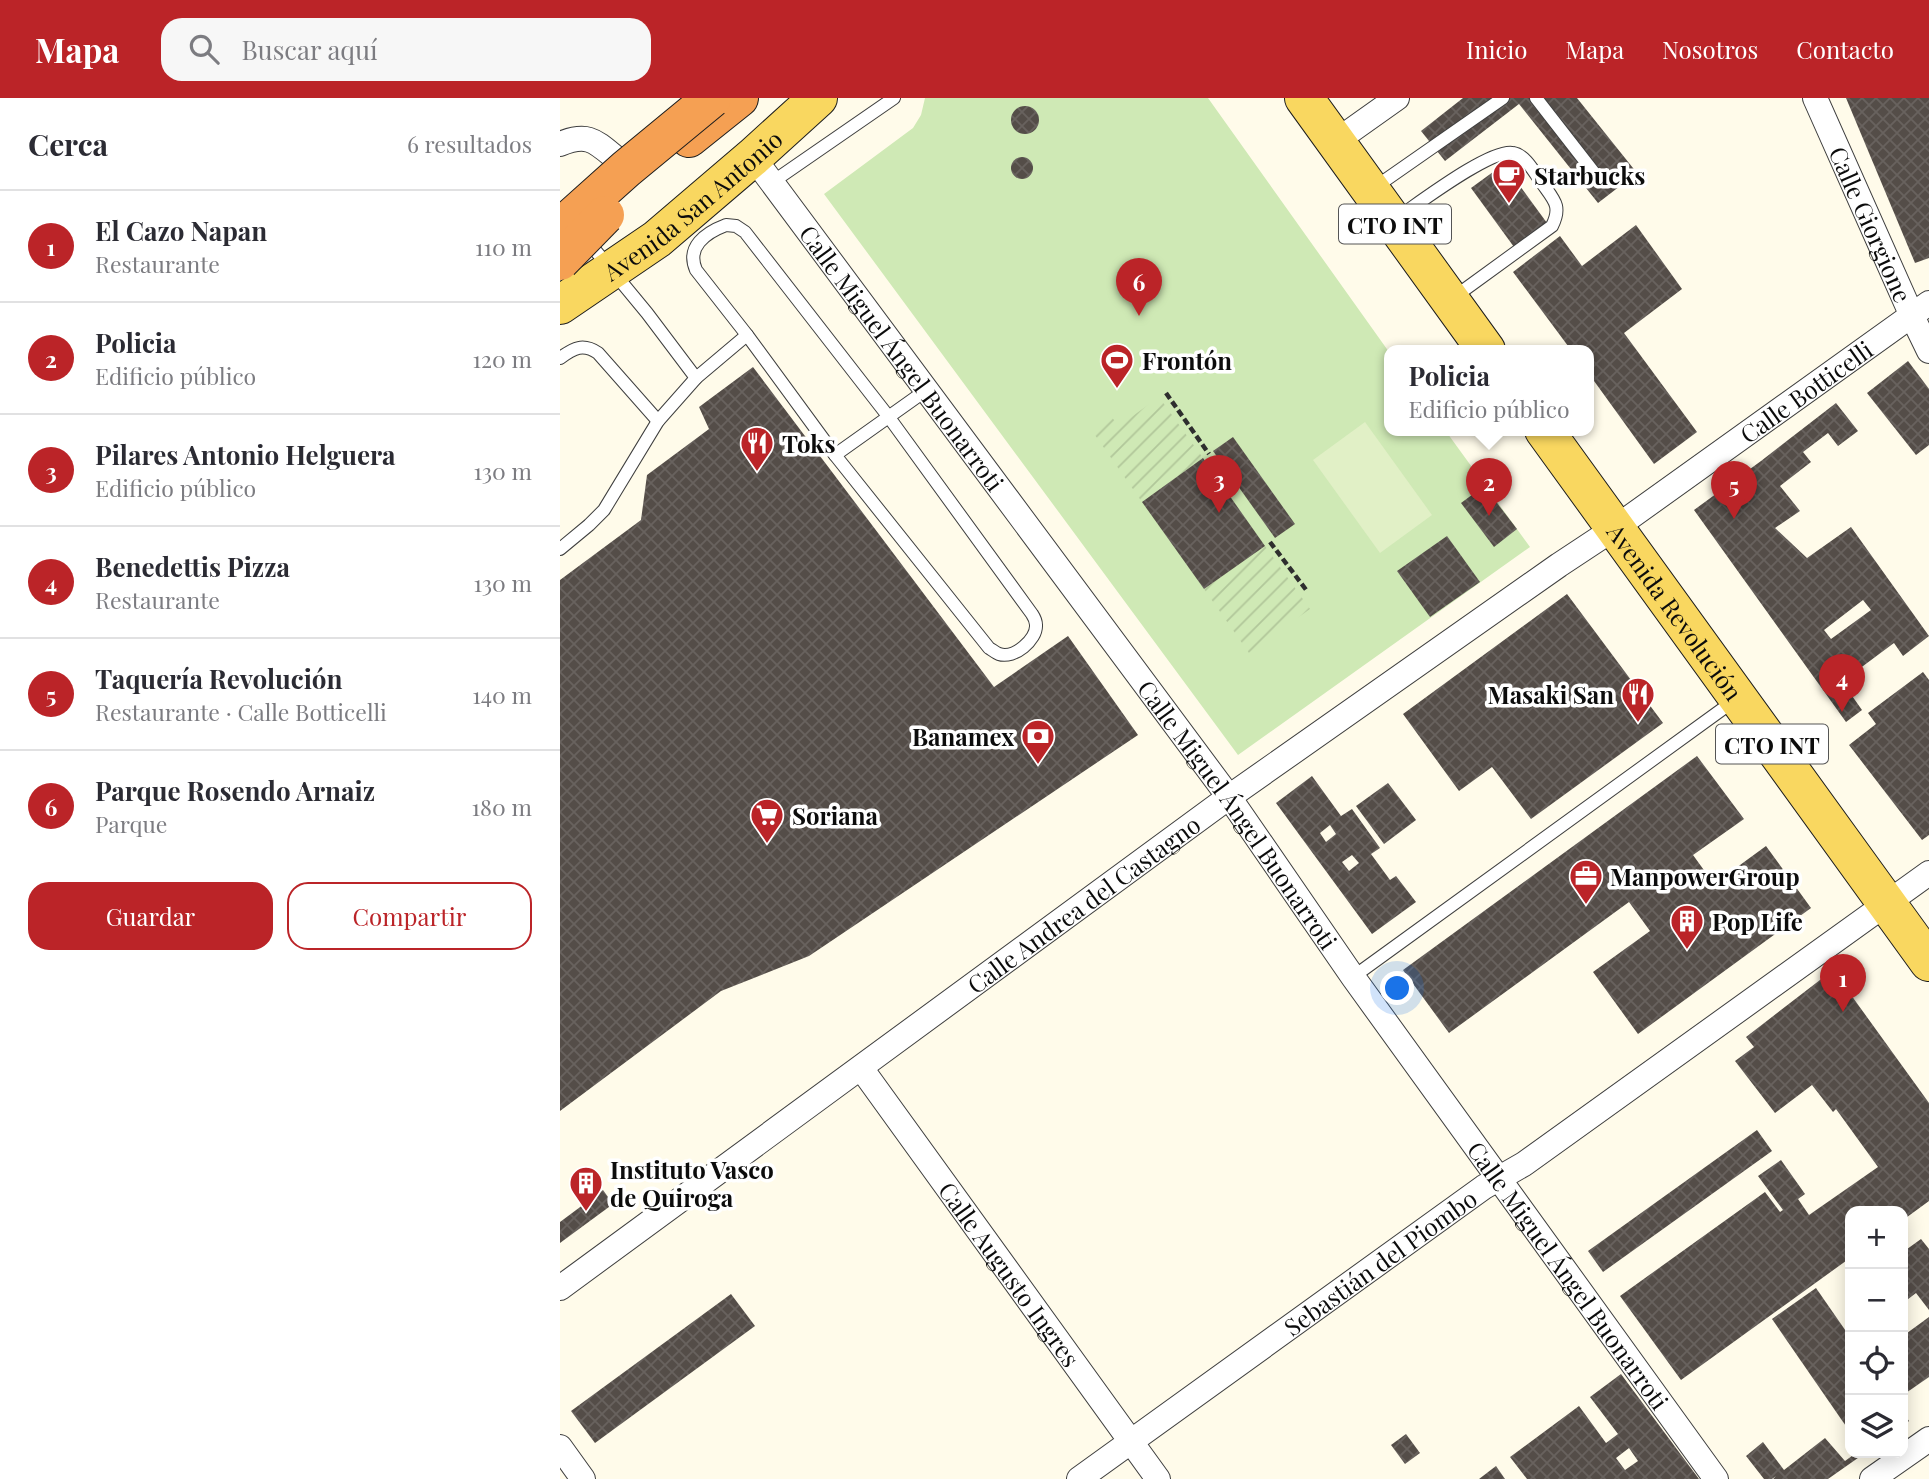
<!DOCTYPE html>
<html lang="es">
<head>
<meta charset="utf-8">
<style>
  body { margin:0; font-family:"Playfair Display",serif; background:#f7f7f7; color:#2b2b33 }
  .controls { position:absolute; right:21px; bottom:21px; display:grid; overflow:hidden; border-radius:14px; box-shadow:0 4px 18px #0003 }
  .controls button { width:63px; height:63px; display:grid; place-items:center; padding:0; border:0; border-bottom:2px solid #e1e1e2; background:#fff; color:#2b2b33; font:35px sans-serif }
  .you { position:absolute; left:838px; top:891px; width:24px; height:24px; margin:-18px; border:5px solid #fff; border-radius:50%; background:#1a73e8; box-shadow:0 0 0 10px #1a73e833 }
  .badge { display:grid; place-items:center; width:46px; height:46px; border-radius:50%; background:#bb2428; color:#fff; font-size:23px; font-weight:700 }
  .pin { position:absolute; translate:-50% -58px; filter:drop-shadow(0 2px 4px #0008) }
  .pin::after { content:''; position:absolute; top:37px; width:24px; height:21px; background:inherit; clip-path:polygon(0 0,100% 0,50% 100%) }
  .popup { position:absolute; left:824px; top:247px; width:210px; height:91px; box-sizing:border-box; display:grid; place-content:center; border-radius:14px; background:#fff; filter:drop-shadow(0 2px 5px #0005); font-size:23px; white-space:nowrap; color:#7c7c81 }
  .popup b { font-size:26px; color:#2b2b33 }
  .popup::after { content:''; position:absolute; left:50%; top:100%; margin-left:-14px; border:14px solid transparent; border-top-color:#fff }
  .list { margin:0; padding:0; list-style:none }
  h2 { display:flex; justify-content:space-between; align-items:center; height:91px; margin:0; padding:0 28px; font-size:30px }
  h2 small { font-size:23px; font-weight:400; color:#7c7c81 }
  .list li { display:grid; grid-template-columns:46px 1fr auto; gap:21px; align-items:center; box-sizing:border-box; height:112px; padding:0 28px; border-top:2px solid #e1e1e2 }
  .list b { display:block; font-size:26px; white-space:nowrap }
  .list p { margin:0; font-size:23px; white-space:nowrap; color:#7c7c81 }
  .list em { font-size:23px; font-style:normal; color:#7c7c81 }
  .actions { display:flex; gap:14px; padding:21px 28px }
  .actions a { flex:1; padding:16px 0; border:2px solid #bb2428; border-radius:21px; text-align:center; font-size:24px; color:#bb2428 }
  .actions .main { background:#bb2428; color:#fff }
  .icon { flex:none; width:38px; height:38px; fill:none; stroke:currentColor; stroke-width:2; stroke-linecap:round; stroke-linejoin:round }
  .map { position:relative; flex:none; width:1369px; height:1381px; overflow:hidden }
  header { display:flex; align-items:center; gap:42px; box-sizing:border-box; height:98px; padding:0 35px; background:#bb2428; color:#fff }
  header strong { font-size:33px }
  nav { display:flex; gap:38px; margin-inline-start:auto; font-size:24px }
  .search { width:490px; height:63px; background:#f7f7f7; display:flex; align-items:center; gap:18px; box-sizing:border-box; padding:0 24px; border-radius:21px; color:#7c7c81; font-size:26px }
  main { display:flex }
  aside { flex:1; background:#fff }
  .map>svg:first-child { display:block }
</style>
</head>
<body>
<header>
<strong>Mapa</strong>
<div class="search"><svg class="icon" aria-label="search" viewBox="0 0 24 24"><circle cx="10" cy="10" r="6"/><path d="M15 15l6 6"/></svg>Buscar aquí</div>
<nav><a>Inicio</a><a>Mapa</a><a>Nosotros</a><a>Contacto</a></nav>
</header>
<main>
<aside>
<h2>Cerca<small>6 resultados</small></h2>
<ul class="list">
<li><span class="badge">1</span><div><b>El Cazo Napan</b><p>Restaurante</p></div><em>110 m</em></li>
<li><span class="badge">2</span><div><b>Policia</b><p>Edificio público</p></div><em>120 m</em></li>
<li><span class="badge">3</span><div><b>Pilares Antonio Helguera</b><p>Edificio público</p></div><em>130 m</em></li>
<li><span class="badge">4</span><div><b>Benedettis Pizza</b><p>Restaurante</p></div><em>130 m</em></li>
<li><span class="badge">5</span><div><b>Taquería Revolución</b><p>Restaurante · Calle Botticelli</p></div><em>140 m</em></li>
<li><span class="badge">6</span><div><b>Parque Rosendo Arnaiz</b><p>Parque</p></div><em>180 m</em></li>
</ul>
<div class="actions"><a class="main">Guardar</a><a>Compartir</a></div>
</aside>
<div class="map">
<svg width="1369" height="1381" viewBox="0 0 1369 1381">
  <defs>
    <pattern id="garden-furrows" width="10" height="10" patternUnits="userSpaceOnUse" patternTransform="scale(1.75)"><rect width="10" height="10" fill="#cfe9b5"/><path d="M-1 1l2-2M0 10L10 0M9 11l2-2" fill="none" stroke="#b1c79a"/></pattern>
    <pattern id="building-cross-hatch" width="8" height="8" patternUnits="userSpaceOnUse" patternTransform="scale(1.75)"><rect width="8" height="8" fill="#544d48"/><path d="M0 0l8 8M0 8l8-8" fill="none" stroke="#68625e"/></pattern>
  </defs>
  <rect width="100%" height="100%" fill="#fffbea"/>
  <!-- park -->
  <path fill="#cfe9b5" d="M365,0H648L829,254V332H885L970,449L678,657L264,96L353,30L361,17Z"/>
  <!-- garden -->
  <g fill="url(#garden-furrows)">
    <path d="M599,299L643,360L582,404L530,330L549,316L559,328Z"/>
    <path d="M705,448L750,511L689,555L644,491Z"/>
  </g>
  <!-- pitch -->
  <path fill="#e1f0c6" d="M805,324L872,417L820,455L753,362Z"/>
  <!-- building -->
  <g fill="url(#building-cross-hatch)" fill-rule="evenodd">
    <path d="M903,0H1017L1077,75L1038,105L959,6L885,63L861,33Z"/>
    <path d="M1286,0H1369V160L1355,165Z"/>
    <circle cx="465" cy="22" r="14"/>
    <circle cx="462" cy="70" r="11"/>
    <path d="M944,66L987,125L954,149L911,90Z"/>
    <path d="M1076,127L1122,191L1064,235L1137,334L1094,366L1029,276V252H1011L953,174L1000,138L1022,168Z"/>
    <path d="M1348,263L1369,291V347L1356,357L1307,295Z"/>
    <path d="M193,269L434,589L508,538L578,637L249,858L161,893L0,1013V482L81,422L87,377L149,331L139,309Z"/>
    <path d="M1276,305L1298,333L1278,348L1268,335L1243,354L1251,364L1220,388L1240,413L1215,430L1247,460L1291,429L1369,538L1343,558L1334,545L1295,574L1303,585L1290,595L1302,612L1286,624L1134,412L1201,363ZM1303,502L1311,512L1271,541L1264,532Z"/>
    <path d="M673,339L735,426L715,440L653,353Z"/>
    <path d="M643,360L705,448L644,491L582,404Z"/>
    <path d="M924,388L957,431L934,449L901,405Z"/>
    <path d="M887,438L920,484L870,519L837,473Z"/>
    <path d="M1007,496L1103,625L971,721L932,669L899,693L843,616Z"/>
    <path d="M1363,574L1369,582V737L1362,742L1289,647L1316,626L1308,615Z"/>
    <path d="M1137,658L1184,721L1133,757L1154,786L1206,748L1251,810L1078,936L1033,874L1090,833L1069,804L889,935L843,872Z"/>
    <path d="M752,678L781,718L792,711L820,750L811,756L830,782L836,778L856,804L812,836L716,705ZM770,727L776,736L766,744L760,735ZM792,757L799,765L789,773L782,764Z"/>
    <path d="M828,685L856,722L824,746L796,708Z"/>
    <path d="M1273,872L1369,1005V1103L1343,1122V1113H1290V1160L1121,1282L1060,1198L1205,1094L1220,1114L1223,1112L1198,1078L1221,1062L1245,1096L1238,1101L1249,1117L1318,1069L1276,1011L1273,1014L1252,987L1215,1015L1175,963L1194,949L1186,939Z"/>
    <path d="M1197,1032L1212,1053L1043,1174L1028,1153Z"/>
    <path d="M43,1092L53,1106L0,1145V1124Z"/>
    <path d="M1361,1141L1369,1151V1212L1356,1195L1343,1205V1154Z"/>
    <path d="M1256,1190L1290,1239V1334L1212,1221Z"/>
    <path d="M171,1196L195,1228L35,1345L11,1313Z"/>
    <path d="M1369,1219V1279L1343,1297V1238Z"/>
    <path d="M1061,1276L1139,1381H967L950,1359L1019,1308L1046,1345L1058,1336L1030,1299ZM1069,1350L1078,1363L1065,1372L1056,1360Z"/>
    <path d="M1343,1314L1349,1323L1343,1328Z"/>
    <path d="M846,1336L860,1355L845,1366L831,1347Z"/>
    <path d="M1265,1340L1285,1363L1296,1355H1305L1268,1381H1213L1216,1378L1212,1381H1204L1186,1358L1203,1344L1224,1372Z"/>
    <path d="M936,1368L945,1381H919Z"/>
  </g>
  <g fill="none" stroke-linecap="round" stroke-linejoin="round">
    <defs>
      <g id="lane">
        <path d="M976,0L1039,81"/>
        <path d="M211,85L334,0"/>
        <path d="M814,90L943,0"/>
        <path d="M837,120C858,106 931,50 953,55C966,57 975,76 982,85C994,102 1002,108 992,128L893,200"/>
        <path d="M166,127L176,128L185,134L328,318L472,516C474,519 476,523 476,527C477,542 454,561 439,556C436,555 431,551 429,550L275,357L187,237L136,172C126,149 145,135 166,127Z"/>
        <path d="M25,140L87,215L136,280"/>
        <path d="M0,260C14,250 23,245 38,255L98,323"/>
        <path d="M275,357L365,293"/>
        <path d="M0,451L29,427L44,412L98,323L136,280L187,237"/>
        <path d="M793,879L1175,602"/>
      </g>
      <g id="street">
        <path id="s1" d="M1255,0L1352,218L1369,253"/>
        <path d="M775,44L837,0"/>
        <path d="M0,46C29,34 36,44 58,62"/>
        <path id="s2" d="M193,59L669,699L793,879L1156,1381"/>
        <path id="s3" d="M301,970L598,1381"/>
        <path id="s4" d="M0,1190L669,699L999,467L1055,430L1369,205"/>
        <path d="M0,1349L23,1381"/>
        <path id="s5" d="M519,1381L924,1089L964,1066L1369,775"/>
        <path d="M1312,1381L1369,1341"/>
      </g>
      <g id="primary">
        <path d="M744,0L926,252"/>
        <path id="s6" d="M0,207L97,141L193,59L258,0"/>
        <path id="s7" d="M984,332L1369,864"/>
      </g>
      <path id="highway" d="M129,40L179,0"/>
    </defs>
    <!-- lane casing -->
    <use href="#lane" stroke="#3f3f3f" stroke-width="14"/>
    <!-- street casing -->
    <use href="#street" stroke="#3f3f3f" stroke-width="26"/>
    <!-- primary casing -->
    <use href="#primary" stroke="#1d1d1d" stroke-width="40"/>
    <!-- highway casing -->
    <use href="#highway" stroke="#1d1d1d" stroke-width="40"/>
    <!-- path -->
    <g stroke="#2e2e2e" stroke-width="4.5" stroke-dasharray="7 3.5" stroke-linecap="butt">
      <path d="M606,295L649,356"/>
      <path d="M710,444L747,493"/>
    </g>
    <!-- lane -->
    <use href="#lane" stroke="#fff" stroke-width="12"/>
    <!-- street -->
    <use href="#street" stroke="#fff" stroke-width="24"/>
    <!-- primary -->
    <use href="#primary" stroke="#f9d760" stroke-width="38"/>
    <!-- highway -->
    <use href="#highway" stroke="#f5a053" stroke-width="38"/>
    <defs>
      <g id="highway-bridge">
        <path d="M0,130L66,71L152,0"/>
        <path d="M0,163L45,117"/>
      </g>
    </defs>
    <!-- highway-bridge casing -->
    <use href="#highway-bridge" stroke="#1d1d1d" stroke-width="40" stroke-linecap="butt"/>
    <!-- highway-bridge -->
    <use href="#highway-bridge" stroke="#f5a053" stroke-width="38"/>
  </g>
  <!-- icons -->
  <defs>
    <symbol id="cafe-pin" viewBox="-11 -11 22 30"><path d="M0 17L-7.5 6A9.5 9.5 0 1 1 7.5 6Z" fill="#bb2428" stroke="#fff"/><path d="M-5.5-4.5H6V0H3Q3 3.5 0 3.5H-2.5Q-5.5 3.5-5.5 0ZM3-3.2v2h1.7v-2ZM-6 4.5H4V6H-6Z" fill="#fff"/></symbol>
    <symbol id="stadium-pin" viewBox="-11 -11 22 30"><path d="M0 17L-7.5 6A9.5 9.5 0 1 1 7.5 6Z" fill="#bb2428" stroke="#fff"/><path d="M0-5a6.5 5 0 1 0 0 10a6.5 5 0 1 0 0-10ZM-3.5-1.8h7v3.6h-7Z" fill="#fff"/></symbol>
    <symbol id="restaurant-pin" viewBox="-11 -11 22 30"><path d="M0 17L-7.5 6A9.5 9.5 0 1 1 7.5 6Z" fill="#bb2428" stroke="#fff"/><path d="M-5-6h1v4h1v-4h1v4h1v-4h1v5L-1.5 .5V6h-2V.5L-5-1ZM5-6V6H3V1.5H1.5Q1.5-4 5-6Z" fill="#fff"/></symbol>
    <symbol id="bank-pin" viewBox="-11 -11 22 30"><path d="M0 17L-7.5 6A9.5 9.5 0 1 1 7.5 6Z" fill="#bb2428" stroke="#fff"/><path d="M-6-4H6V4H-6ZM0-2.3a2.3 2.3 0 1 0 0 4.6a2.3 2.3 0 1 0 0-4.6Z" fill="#fff"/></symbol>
    <symbol id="supermarket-pin" viewBox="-11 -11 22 30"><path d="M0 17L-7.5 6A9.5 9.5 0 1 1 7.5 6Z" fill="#bb2428" stroke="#fff"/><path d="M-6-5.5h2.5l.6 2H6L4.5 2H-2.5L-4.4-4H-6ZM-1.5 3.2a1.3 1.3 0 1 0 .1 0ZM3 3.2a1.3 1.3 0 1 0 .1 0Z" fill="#fff"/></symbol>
    <symbol id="office-pin" viewBox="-11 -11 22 30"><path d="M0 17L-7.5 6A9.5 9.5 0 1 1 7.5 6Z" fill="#bb2428" stroke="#fff"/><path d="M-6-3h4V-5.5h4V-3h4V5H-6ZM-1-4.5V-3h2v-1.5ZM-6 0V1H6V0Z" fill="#fff"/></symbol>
    <symbol id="building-pin" viewBox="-11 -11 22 30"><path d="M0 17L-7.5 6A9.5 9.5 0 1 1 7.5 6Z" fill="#bb2428" stroke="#fff"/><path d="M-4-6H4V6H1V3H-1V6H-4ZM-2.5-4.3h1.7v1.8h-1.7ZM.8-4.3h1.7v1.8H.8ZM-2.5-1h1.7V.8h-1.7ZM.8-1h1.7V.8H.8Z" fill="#fff"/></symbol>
  </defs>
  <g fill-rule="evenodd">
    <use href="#cafe-pin" x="930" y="58" width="38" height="52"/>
    <use href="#stadium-pin" x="538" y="243" width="38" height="52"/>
    <use href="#restaurant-pin" x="178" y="326" width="38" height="52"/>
    <use href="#restaurant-pin" x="1059" y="577" width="38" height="52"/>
    <use href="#bank-pin" x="459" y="619" width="38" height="52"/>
    <use href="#supermarket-pin" x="188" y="698" width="38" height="52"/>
    <use href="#office-pin" x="1007" y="759" width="38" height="52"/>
    <use href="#building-pin" x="1108" y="804" width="38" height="52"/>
    <use href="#building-pin" x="7" y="1066" width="38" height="52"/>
  </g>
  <g text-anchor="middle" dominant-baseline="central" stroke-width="7" stroke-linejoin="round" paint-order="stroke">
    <!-- shield labels -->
    <g fill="#fff" stroke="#555" stroke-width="2">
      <rect x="779" y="106.5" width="112" height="39" rx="5"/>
      <rect x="1156" y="626.5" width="112" height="39" rx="5"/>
    </g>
    <g font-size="23" font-weight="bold" fill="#0c0c0c">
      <text x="835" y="126">CTO INT</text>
      <text x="1212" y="646">CTO INT</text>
    </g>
    <!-- poi labels -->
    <g font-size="24" font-weight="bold" fill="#0c0c0c" stroke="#fff" text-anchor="start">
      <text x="974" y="77">Starbucks</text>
      <text x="582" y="262">Frontón</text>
      <text x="222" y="345">Toks</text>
      <text x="1054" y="596" text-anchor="end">Masaki San</text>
      <text x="454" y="638" text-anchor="end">Banamex</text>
      <text x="232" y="717">Soriana</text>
      <text x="1050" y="778">ManpowerGroup</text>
      <text x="1152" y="823">Pop Life</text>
      <text x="50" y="1071">Instituto Vasco<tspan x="50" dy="28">de Quiroga</tspan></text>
    </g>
    <!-- street labels -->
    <g font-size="24" fill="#0c0c0c" stroke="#fff">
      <text stroke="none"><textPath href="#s6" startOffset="166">Avenida San Antonio</textPath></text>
      <text stroke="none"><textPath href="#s1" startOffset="138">Calle Giorgione</textPath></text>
      <text stroke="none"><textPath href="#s2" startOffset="250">Calle Miguel Ángel Buonarroti</textPath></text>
      <text stroke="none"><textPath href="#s4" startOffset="1535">Calle Botticelli</textPath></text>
      <text stroke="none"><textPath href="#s7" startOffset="224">Avenida Revolución</textPath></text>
      <text stroke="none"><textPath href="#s2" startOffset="817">Calle Miguel Ángel Buonarroti</textPath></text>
      <text stroke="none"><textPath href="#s4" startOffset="649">Calle Andrea del Castagno</textPath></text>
      <text stroke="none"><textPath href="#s5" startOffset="371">Sebastián del Piombo</textPath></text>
      <text stroke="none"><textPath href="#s3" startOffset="254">Calle Augusto Ingres</textPath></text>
      <text stroke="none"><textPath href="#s2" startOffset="1384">Calle Miguel Ángel Buonarroti</textPath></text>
    </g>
  </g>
</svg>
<div class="controls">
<button>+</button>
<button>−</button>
<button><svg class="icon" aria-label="locate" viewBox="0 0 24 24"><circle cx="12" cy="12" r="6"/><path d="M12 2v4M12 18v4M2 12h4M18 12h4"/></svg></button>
<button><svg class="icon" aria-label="layers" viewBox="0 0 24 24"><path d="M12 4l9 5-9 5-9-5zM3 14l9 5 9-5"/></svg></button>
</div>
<div class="you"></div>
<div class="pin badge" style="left:1283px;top:914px">1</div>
<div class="pin badge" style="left:929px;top:418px">2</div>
<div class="popup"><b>Policia</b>Edificio público</div>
<div class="pin badge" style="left:659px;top:415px">3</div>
<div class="pin badge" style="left:1282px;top:614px">4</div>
<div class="pin badge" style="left:1174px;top:421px">5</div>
<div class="pin badge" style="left:579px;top:218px">6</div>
</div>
</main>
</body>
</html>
